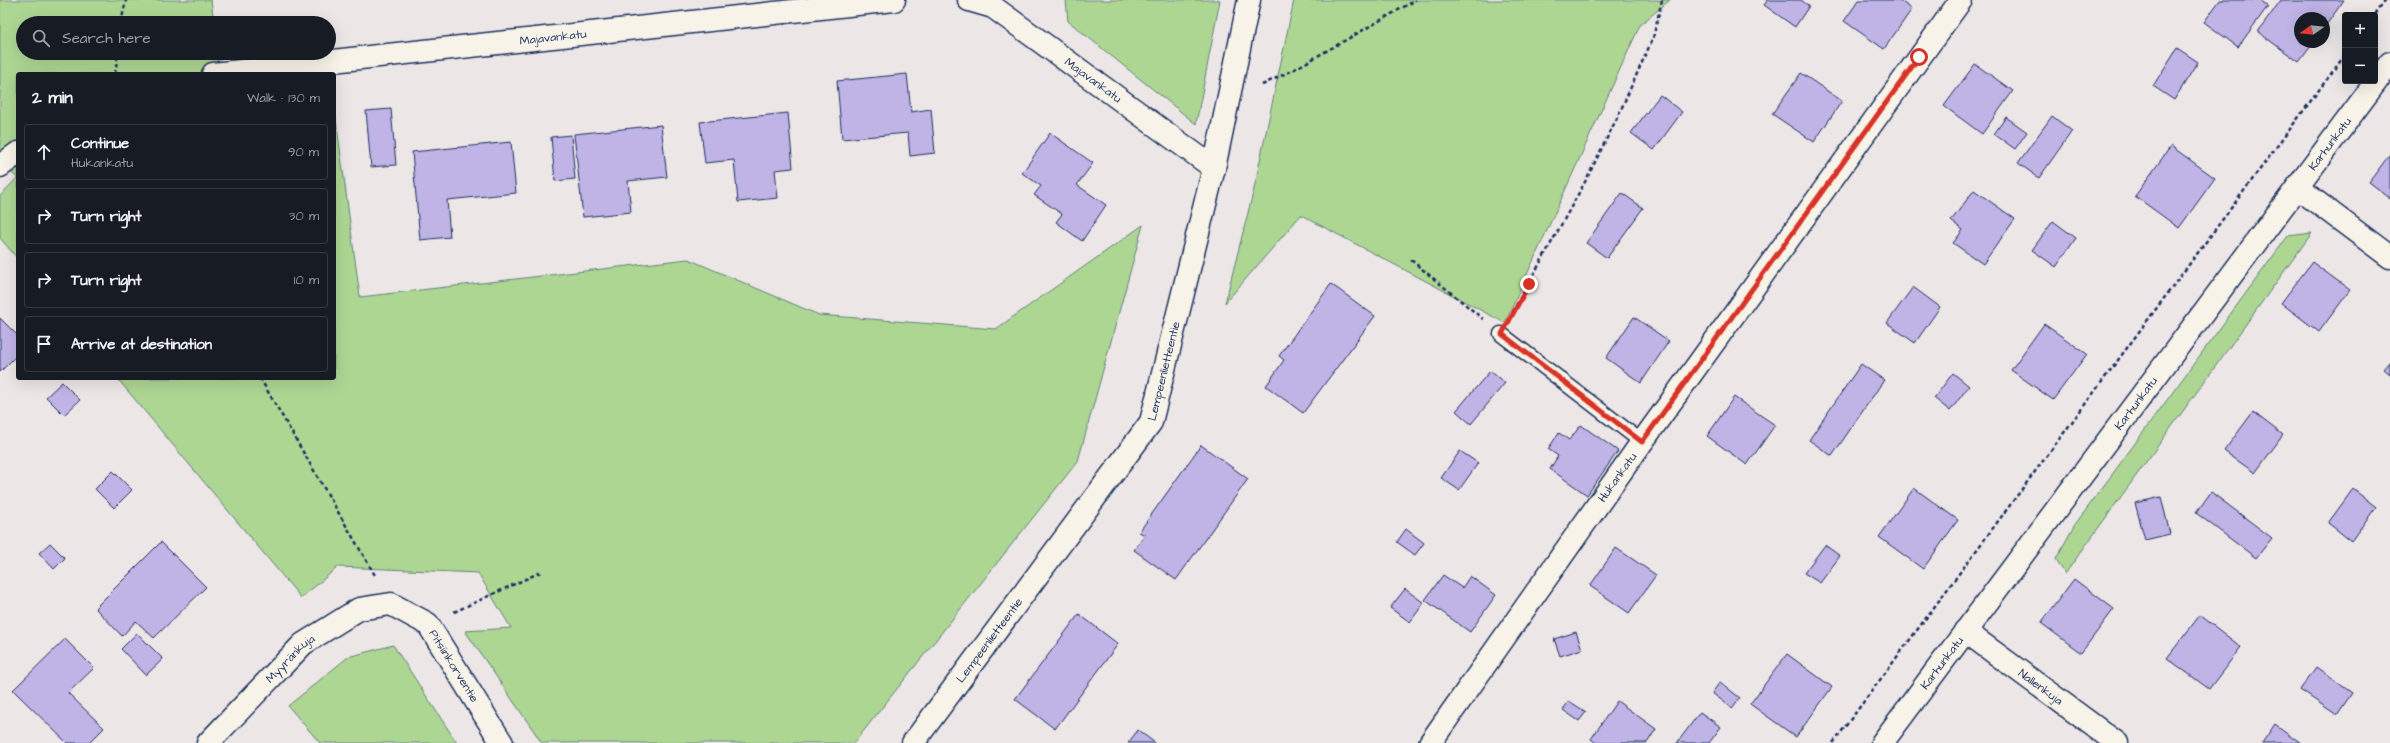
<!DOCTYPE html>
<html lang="en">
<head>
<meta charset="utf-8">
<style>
  body { margin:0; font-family:"Architects Daughter",sans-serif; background:#20242c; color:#f1f3f6 }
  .controls { position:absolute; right:12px; top:12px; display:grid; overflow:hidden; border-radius:4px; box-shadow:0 4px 16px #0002 }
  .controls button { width:36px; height:36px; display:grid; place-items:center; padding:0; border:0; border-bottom:1px solid #363941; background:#171b24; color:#f1f3f6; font:20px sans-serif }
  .compass { position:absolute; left:2294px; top:12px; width:36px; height:36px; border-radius:50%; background:#171b24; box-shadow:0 4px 16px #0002; rotate:255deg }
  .stop { position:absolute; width:12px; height:12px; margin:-9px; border:3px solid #d93025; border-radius:50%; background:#fff }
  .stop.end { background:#d93025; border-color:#fff; box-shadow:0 1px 4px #0008 }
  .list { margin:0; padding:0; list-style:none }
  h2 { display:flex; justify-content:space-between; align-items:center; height:52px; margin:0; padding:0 16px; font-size:17px }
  h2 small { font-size:13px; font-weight:400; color:#9ea1a6 }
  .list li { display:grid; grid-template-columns:26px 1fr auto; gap:12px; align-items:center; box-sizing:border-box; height:56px; margin:0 8px 8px; padding:0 8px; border:1px solid #363941; border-radius:4px }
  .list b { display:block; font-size:15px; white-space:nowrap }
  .list p { margin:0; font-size:13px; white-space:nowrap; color:#9ea1a6 }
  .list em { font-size:13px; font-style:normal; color:#9ea1a6 }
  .icon { flex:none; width:22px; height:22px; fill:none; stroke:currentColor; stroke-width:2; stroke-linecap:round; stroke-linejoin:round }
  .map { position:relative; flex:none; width:2390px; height:743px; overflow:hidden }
  .search { position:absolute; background:#171b24; box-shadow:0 4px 16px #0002; left:16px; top:16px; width:320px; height:44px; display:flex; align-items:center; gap:10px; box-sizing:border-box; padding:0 14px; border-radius:22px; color:#9ea1a6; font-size:15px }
  .panel { position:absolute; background:#171b24; box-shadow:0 4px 16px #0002; left:16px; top:72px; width:320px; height:308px; border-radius:4px }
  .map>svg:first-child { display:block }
</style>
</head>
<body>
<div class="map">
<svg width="2390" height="743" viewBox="0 0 2390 743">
  <rect width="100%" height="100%" fill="#ece6e7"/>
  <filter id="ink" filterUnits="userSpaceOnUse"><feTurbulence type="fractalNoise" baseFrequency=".025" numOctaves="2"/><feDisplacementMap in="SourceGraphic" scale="8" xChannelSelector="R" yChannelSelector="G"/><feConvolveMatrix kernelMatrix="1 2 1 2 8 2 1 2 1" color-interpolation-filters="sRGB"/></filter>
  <g filter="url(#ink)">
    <!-- green -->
    <g fill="#add693" stroke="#648278">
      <path d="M0,0H211L214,23H23V53H217L219,74H18V259L0,238V196L17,178L0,160Z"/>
      <path d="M1066,0H1220L1196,124L1068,21Z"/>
      <path d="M1294,0H1670L1640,25L1505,323L1301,215L1225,303L1254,189Z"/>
      <path d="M334,104L360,297L688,259L819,315L996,329L1143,225L1078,461L854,743H542L465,631L511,628L478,573L338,567L301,598L117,378H334Z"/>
      <path d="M2312,233L2065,574L2056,559L2074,526L2288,236Z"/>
      <path d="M393,645L457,743H320L288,706L348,657Z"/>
    </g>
    <!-- building -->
    <g fill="#bfb4e5" stroke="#1b2f5e">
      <path d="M1768,0H1801L1809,6L1795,27L1764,5Z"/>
      <path d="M1859,0H1899L1912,9L1884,49L1844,21Z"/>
      <path d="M2220,0H2260L2268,6L2238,47L2204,22Z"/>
      <path d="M2281,0H2344L2324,28V18H2300V42H2314L2299,62L2258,32Z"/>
      <path d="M2177,48L2198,62L2174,100L2153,86Z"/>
      <path d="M1975,64L2013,91L1982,134L1944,106Z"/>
      <path d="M1801,73L1842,101L1814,142L1772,114Z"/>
      <path d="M907,74L911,112L931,109L935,153L910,156L908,133L842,139L837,81Z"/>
      <path d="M1660,95L1682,112L1654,150L1631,133Z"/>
      <path d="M391,109L396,165L371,167L366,111Z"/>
      <path d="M788,113L793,168L775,170L778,198L738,202L734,160L705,163L700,122Z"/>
      <path d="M2052,116L2072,131L2039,178L2018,163Z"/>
      <path d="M2006,117L2027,132L2015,149L1994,134Z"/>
      <path d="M661,125L667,177L628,181L631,212L583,217L574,134Z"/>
      <path d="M1050,133L1093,163L1077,185L1106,205L1082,241L1056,222L1062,214L1034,195L1041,186L1022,173Z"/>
      <path d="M571,135L575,179L555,181L551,137Z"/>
      <path d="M511,142L516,193L447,200L450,237L420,240L412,152Z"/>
      <path d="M2171,146L2215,178L2179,228L2135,196Z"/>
      <path d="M2390,154V198L2369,182Z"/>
      <path d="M1974,190L2015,219L1983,264L1953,243L1963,230L1951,221Z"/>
      <path d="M1622,193L1643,208L1607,258L1586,243Z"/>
      <path d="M2053,221L2076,238L2056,267L2032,250Z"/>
      <path d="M2312,262L2350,290L2319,332L2281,303Z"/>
      <path d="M1331,284L1375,316L1303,413L1266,386L1284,360L1279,356Z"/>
      <path d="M1913,287L1940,307L1915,343L1887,323Z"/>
      <path d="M1634,317L1669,341L1641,383L1606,358Z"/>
      <path d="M0,318L18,336V354L0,372Z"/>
      <path d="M2044,324L2087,354L2053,400L2011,370Z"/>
      <path d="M2390,362V374L2384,369Z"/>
      <path d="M1861,364L1884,380L1832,456L1809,440Z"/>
      <path d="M1490,371L1505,383L1471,424L1456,411Z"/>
      <path d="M1953,373L1969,386L1950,411L1934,398Z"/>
      <path d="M62,382L80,400L64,415L46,397Z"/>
      <path d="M1734,397L1775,425L1747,465L1707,436Z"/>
      <path d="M2253,412L2283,435L2255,473L2224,451Z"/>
      <path d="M1581,425L1618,451L1587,495L1550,469L1558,456L1548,449L1559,433L1569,440Z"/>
      <path d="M1201,445L1248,479L1176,580L1134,550L1145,535L1139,532Z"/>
      <path d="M1460,451L1478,463L1459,490L1441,478Z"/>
      <path d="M113,471L132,490L114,508L95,489Z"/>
      <path d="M1914,488L1958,520L1923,569L1879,537Z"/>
      <path d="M2353,489L2376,507L2351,541L2328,523Z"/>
      <path d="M2211,492L2272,538L2256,558L2196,513Z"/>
      <path d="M2161,497L2170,534L2145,540L2135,503Z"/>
      <path d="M1406,529L1424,543L1415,555L1397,542Z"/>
      <path d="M161,542L206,587L154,638L136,621L122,636L95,608Z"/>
      <path d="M50,543L65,558L54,569L39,553Z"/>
      <path d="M1825,545L1840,556L1820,583L1804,573Z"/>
      <path d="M1616,548L1656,575L1629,613L1590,586Z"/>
      <path d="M1443,575L1462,588L1470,576L1496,595L1470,632L1425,600Z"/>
      <path d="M2074,579L2114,609L2081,653L2041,623Z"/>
      <path d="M1405,589L1424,603L1410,622L1390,608Z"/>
      <path d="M1079,614L1118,644L1055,729L1015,699Z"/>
      <path d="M2200,615L2241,647L2209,689L2167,658Z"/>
      <path d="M1576,632L1582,649L1560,656L1554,639Z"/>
      <path d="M137,633L163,659L146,675L121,649Z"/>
      <path d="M65,639L94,668L68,693L104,728L89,743H67L13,690Z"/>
      <path d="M1787,654L1832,687L1796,737L1750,704Z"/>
      <path d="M2316,667L2352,693L2337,715L2300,690Z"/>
      <path d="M1720,682L1740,698L1732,708L1712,693Z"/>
      <path d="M1569,701L1586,712L1579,721L1563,710Z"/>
      <path d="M1617,701L1656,729L1647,743H1596L1591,739Z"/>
      <path d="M1700,712L1721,727L1709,743H1677Z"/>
      <path d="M2275,724L2301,743H2262Z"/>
      <path d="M1138,730L1155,743H1128Z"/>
    </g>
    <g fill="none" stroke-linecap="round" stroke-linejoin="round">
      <defs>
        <path id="lane" d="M1501,334L1642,442"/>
        <g id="street">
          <path id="s1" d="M969,0L993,7L1214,168"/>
          <path id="s2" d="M213,74L894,0"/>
          <path d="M0,166L18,153"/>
          <path d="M2298,188L2390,257"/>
          <path id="s3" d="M1965,631L2117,743"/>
          <path id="s4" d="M208,743L303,644L359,609L391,604L428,624L502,743"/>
          <path id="s5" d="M913,743L1151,422L1214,168L1249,0"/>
          <path id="s6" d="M1430,743L1642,442L1961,0"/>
          <path id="s7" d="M1882,743L2390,63"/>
        </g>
      </defs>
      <!-- lane casing -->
      <use href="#lane" stroke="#1b2f5e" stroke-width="17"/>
      <!-- street casing -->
      <use href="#street" stroke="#1b2f5e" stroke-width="25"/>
      <!-- path -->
      <g stroke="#1b2f5e" stroke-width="2.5" stroke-dasharray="4 3" stroke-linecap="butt">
        <path d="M2374,15L2385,0"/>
        <path d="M121,23L126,0"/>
        <path d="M115,74L118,53"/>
        <path d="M1262,85L1293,70L1416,0"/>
        <path d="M1411,260L1483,319"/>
        <path d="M1513,312L1586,180L1618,116L1653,38L1662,0"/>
        <path d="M260,378L376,577"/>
        <path d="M454,612L543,571"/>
        <path d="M1833,743L2345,55"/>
      </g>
      <!-- lane -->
      <use href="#lane" stroke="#f7f3e8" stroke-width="14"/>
      <!-- street -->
      <use href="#street" stroke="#f7f3e8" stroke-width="22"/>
    </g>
  </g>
  <g fill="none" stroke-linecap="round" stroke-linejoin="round" filter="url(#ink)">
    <!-- route -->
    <path stroke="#d93025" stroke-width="5" d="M1529,284L1502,334L1642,442L1919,57"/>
  </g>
  <g text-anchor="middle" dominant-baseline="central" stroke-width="4" stroke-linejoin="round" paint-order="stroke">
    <!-- street labels -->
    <g font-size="12" fill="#1b2f5e" stroke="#f7f3e8">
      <text stroke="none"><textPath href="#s2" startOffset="342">Majavankatu</textPath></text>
      <text stroke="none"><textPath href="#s1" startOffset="149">Majavankatu</textPath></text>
      <text stroke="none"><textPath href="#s7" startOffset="748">Karhunkatu</textPath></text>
      <text stroke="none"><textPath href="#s5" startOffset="452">Lempeenlietteentie</textPath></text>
      <text stroke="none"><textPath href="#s7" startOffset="424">Karhunkatu</textPath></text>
      <text stroke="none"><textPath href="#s6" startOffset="325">Hukankatu</textPath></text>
      <text stroke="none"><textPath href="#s5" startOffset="128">Lempeenlietteentie</textPath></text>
      <text stroke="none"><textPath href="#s4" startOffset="118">Myyränkuja</textPath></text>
      <text stroke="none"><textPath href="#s7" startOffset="100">Karhunkatu</textPath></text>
      <text stroke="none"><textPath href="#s4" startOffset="327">Pitsiinkorventie</textPath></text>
      <text stroke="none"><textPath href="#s3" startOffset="94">Nallenkuja</textPath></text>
    </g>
  </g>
</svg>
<div class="controls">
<button>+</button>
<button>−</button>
</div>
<svg class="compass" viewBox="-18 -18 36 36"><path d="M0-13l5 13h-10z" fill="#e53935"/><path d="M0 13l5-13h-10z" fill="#9ea1a6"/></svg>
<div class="stop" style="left:1919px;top:57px"></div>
<div class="stop end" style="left:1529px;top:284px"></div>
<div class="search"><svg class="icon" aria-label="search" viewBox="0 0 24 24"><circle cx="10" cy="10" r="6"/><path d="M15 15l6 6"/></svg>Search here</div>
<section class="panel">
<h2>2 min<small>Walk · 130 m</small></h2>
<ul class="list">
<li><svg class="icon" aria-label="ahead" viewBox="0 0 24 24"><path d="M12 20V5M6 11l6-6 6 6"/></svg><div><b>Continue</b><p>Hukankatu</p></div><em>90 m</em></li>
<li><svg class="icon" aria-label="right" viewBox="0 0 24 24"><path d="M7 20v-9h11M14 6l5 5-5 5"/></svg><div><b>Turn right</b></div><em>30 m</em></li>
<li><svg class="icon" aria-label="right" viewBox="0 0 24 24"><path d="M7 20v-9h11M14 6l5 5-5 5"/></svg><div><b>Turn right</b></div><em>10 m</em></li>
<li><svg class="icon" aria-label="arrive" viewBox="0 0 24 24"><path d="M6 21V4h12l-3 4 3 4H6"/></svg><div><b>Arrive at destination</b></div></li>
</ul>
</section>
</div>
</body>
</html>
